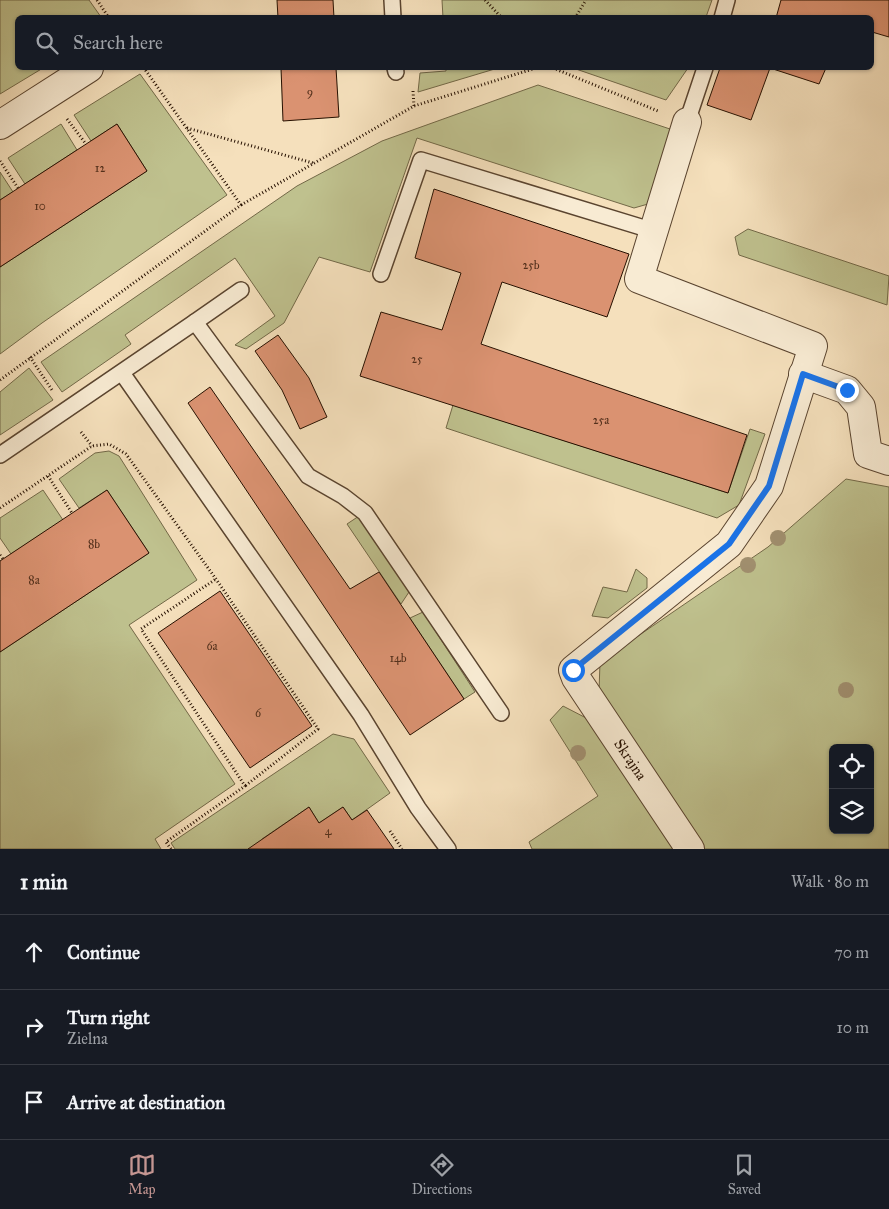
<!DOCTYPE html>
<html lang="en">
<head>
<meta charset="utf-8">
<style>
  body { margin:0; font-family:"IM FELL Great Primer",serif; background:#20242c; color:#f1f3f6 }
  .controls { position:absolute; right:15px; bottom:15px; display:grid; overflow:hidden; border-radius:8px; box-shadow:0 1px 4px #0004 }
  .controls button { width:45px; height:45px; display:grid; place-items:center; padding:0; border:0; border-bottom:1px solid #363941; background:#171b24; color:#f1f3f6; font:25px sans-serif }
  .stop { position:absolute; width:15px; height:15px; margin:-11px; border:4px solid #1a73e8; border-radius:50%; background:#fff }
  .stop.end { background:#1a73e8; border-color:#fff; box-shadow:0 1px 5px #0008 }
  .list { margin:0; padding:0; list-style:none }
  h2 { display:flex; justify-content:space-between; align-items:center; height:65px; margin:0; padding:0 20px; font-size:21px }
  h2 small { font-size:16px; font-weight:400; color:#9ea1a6 }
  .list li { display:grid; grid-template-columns:32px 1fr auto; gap:15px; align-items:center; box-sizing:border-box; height:75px; padding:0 20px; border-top:1px solid #363941 }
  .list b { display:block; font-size:19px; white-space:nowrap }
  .list p { margin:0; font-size:16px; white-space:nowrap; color:#9ea1a6 }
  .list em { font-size:16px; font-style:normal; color:#9ea1a6 }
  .icon { flex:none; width:28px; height:28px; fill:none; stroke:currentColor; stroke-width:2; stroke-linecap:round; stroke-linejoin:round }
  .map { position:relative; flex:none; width:889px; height:849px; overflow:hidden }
  .search { position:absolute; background:#171b24; box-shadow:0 1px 4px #0004; left:15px; right:15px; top:15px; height:55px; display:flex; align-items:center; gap:12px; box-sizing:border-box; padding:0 18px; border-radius:8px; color:#9ea1a6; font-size:19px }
  .sheet { height:290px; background:#171b24 }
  nav { display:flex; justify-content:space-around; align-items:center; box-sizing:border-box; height:70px; border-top:1px solid #363941; background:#171b24; font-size:14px; color:#9ea1a6 }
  nav a { display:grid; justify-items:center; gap:2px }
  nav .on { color:#c59692 }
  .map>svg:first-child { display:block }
</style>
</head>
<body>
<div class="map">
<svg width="889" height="849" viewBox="0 0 889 849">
  <rect width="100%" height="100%" fill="#f5e0bc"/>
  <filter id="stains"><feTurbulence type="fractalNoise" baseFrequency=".004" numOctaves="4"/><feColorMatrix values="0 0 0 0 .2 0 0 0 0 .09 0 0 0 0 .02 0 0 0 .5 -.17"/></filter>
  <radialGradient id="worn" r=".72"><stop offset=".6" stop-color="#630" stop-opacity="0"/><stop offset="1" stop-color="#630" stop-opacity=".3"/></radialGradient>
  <!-- green -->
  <g fill="#bfc18e" stroke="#726847" fill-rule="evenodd">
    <path d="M0,0H89L101,17L18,18V68H43L0,94Z"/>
    <path d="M442,0H712L706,17L443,18Z"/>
    <path d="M446,68H498L418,92L420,73L446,71Z"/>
    <path d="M573,68H688L666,100Z"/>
    <path d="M140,74L227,195L42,323L0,354V267L147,171L117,124L91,141L74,115Z"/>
    <path d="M538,85L673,130L648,204L634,208L417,138L370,272L319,257L284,323L246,349L235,345L275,316L235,258L125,335L131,344L62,392L41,362L297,186L382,141Z"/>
    <path d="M61,124L77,150L25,184L8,158Z"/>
    <path d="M0,172L13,192L0,200Z"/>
    <path d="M748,229L889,276L887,305L739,255L735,237Z"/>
    <path d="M29,368L53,400L0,435V392Z"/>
    <path d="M453,405L728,493L750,429L765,434L739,505L717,518L446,428Z"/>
    <path d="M109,451L119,456L197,580L129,625L235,784L155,839L161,849H0V652L149,553L107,490L79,508L59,479L95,453Z"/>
    <path d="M846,479L889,487V849H704L599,692L600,662L768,547ZM833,748H870V830H833Z"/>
    <path d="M43,490L63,520L11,554L0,538V518Z"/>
    <path d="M359,516L409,592L401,604L347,524Z"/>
    <path d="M636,569L647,578V588L608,618L592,616L603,587L627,592Z"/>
    <path d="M423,612L475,692L464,699L410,618Z"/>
    <path d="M563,706L590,720L678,849H532L529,842L598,796L550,720Z"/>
    <path d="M333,734L354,739L390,793L352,820L343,807L319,823L309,807L262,839L268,849H175L171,843Z"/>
  </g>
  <!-- building -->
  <g fill="#da9271" stroke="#261000">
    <path d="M277,0H333L334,18H278Z"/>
    <path d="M781,0H889V37L872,32V18H776Z"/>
    <path d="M281,68H336L339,117L283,121Z"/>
    <path d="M720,68H826L819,84L770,68L751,120L707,105Z"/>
    <path d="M117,124L147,171L0,267V200Z"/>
    <path d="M434,189L629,254L607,317L502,282L481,344L747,435L728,493L360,376L381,312L442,330L461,273L415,258Z"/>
    <path d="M278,335L309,378L327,417L300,429L282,390L255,351Z"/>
    <path d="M210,387L350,589L379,572L464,699L410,735L188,403Z"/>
    <path d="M107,490L149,553L0,652V561Z"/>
    <path d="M220,591L312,726L250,768L158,633Z"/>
    <path d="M309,807L319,823L343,807L352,820L367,810L394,849H248Z"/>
  </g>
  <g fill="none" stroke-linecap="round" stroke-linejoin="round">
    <defs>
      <g id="lane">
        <path d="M392,0L393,18"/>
        <path d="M722,18L727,0"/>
        <path d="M395,68L396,72"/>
        <path d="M687,122L705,68"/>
        <path d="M381,274L421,160L654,231"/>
        <path d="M195,322L241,290"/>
        <path d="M122,373L361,715L418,808L448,849"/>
        <path d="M0,455L195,322L308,476L343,496L365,513L501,713"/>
      </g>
      <g id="street">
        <path id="s1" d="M687,122L639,279L813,346L769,486L729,544L573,670L576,678L690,849"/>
        <path d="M0,125L89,68"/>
        <path d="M803,374L847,390L861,407L868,454L889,461"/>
      </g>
    </defs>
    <!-- lane casing -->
    <use href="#lane" stroke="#5a442f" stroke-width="18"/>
    <!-- street casing -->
    <use href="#street" stroke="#5a442f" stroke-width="30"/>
    <!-- path -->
    <g stroke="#261000" stroke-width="3" stroke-dasharray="1 2.5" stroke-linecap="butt">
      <path d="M97,0L109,18"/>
      <path d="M485,0L502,18"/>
      <path d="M575,18L586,0"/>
      <path d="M553,68L658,111"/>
      <path d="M413,91L414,106"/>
      <path d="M67,119L86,144"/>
      <path d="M187,128L313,163"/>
      <path d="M0,161L18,188"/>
      <path d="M241,205L414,106L536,68"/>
      <path d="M30,357L52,390"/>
      <path d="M0,380L241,205L144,68"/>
      <path d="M81,432L92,446"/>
      <path d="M48,476L72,513"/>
      <path d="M0,508L92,446L109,444L126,454L216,579L318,729L245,786"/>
      <path d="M0,555L3,559"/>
      <path d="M390,831L402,849"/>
      <path d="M171,849L166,842L245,786L141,629L216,579"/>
    </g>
    <!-- lane -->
    <use href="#lane" stroke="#f8ebd3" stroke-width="15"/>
    <!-- street -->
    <use href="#street" stroke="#f8ebd3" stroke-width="28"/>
  </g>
  <!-- trees -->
  <g fill="#a19070">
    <circle cx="778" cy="538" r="8"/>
    <circle cx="748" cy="565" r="8"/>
    <circle cx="846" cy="690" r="8"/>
    <circle cx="578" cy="753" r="8"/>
  </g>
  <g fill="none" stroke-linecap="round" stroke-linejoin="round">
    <!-- route -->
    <path stroke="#1a73e8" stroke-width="6" d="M573,670L729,544L769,486L803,374L847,390"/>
  </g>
  <g text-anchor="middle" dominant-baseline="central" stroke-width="5" stroke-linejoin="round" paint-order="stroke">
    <!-- number labels -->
    <g font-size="12" fill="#53301c">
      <text x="310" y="92">9</text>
      <text x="100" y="168">12</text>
      <text x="40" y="206">10</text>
      <text x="531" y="265">25b</text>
      <text x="417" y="359">25</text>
      <text x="601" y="420">25a</text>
      <text x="94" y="544">8b</text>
      <text x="34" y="580">8a</text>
      <text x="212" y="646">6a</text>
      <text x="398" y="658">14b</text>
      <text x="258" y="713">6</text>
      <text x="328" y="831">4</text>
    </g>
    <!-- street labels -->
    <g font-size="15" fill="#261000" stroke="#f8ebd3">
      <text stroke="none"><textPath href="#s1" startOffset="875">Skrajna</textPath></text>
    </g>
  </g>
  <rect width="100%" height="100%" filter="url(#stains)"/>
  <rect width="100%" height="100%" fill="url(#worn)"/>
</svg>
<div class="controls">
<button><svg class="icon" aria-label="locate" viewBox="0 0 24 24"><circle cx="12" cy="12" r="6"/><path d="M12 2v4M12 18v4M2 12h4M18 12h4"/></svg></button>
<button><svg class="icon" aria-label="layers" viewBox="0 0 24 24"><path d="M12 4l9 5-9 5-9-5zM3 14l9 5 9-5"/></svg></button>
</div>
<div class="stop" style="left:573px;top:670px"></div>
<div class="stop end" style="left:847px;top:390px"></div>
<div class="search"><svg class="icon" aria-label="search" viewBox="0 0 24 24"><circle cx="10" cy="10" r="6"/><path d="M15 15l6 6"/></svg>Search here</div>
</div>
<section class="sheet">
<h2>1 min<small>Walk · 80 m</small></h2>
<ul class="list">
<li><svg class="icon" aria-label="ahead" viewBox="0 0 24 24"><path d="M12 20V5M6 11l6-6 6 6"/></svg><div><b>Continue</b></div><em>70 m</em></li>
<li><svg class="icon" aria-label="right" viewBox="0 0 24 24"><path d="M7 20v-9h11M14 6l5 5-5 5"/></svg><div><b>Turn right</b><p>Zielna</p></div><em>10 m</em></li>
<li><svg class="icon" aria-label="arrive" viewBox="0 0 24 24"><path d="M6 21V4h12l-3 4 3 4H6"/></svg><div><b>Arrive at destination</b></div></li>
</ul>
</section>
<nav>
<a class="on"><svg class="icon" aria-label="map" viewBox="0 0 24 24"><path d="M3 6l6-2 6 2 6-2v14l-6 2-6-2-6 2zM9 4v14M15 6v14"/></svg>Map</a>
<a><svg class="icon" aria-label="directions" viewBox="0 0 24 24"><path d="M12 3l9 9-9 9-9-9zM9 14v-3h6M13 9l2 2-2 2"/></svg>Directions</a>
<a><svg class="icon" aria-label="saved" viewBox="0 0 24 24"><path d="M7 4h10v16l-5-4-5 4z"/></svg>Saved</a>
</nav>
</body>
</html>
